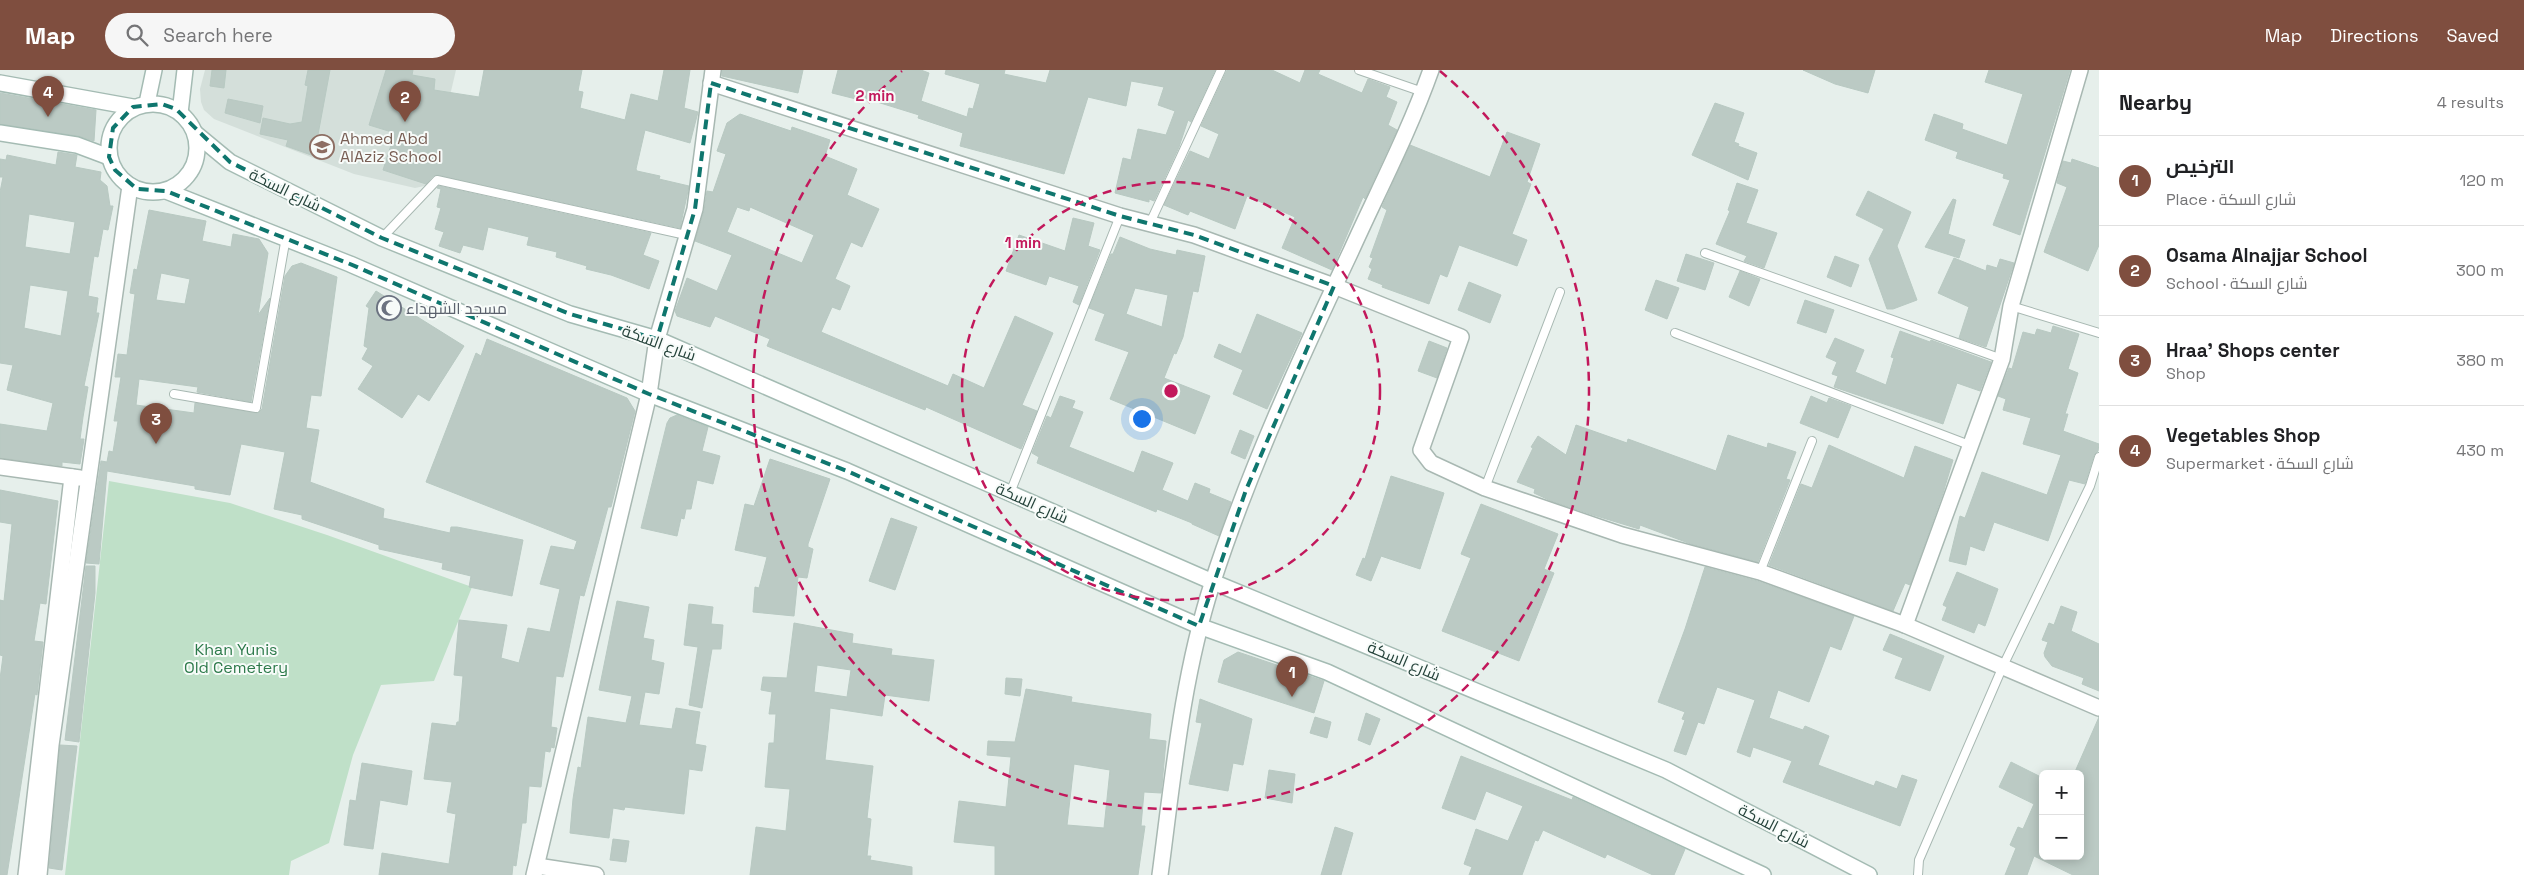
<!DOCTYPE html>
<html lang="en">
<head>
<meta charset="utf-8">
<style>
  body { margin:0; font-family:"Space Grotesk",Cairo,sans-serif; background:#f6f6f6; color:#202124 }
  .controls { position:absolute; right:15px; bottom:15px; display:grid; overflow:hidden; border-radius:8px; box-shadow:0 2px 12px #0003 }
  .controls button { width:45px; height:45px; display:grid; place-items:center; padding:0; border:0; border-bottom:1px solid #e0e0e0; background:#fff; color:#202124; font:25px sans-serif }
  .you { position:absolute; left:1141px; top:348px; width:18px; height:18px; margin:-12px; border:4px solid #fff; border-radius:50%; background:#1a73e8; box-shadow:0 0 0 8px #1a73e833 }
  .badge { display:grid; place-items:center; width:32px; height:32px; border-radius:50%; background:#7f4e3f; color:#fff; font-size:16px; font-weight:700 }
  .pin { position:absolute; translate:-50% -41px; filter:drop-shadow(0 1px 2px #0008) }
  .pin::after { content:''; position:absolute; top:26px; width:18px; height:15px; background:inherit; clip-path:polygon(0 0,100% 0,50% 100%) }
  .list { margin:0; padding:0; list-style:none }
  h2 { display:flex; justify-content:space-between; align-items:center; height:65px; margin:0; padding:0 20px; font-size:21px }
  h2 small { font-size:16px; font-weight:400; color:#757577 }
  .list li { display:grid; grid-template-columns:32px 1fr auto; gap:15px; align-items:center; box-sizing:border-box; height:90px; padding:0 20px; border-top:1px solid #e0e0e0 }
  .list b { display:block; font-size:19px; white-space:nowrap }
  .list p { margin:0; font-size:16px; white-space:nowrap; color:#757577 }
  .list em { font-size:16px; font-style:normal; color:#757577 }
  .icon { flex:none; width:28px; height:28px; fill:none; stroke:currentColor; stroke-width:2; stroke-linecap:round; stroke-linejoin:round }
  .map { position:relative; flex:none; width:2099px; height:805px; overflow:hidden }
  header { display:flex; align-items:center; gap:30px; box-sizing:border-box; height:70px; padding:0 25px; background:#7f4e3f; color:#fff }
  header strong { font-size:24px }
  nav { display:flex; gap:28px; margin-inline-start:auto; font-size:18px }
  .search { width:350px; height:45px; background:#f6f6f6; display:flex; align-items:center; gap:12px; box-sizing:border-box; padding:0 18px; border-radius:28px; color:#757577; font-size:19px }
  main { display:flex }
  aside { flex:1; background:#fff }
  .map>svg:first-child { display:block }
</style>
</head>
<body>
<header>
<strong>Map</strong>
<div class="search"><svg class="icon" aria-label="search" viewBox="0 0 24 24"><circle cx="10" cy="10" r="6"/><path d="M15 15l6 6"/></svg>Search here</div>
<nav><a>Map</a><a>Directions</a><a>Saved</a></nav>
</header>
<main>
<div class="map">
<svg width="2099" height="805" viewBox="0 0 2099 805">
  <rect width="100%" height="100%" fill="#e6efeb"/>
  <!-- built -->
  <path fill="#d4dfda" d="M205,0H456L429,115L415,118L354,104L214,49L204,40L201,32L200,19Z"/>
  <!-- green -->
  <path fill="#bfe0c8" d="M109,411L230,433L327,465L472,517L434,611L381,615L353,685L329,773L291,791L289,805H65Z"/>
  <!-- building -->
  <g fill="#bbcac4" stroke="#b8c9c2" fill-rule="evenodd">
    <path d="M212,0H226L224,18L210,16Z"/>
    <path d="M308,0H330L314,86L286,76L288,70L260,64L263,48L290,54L302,52L308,16L305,15Z"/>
    <path d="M386,0H413L412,5L435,9L434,20L479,27L484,0H582L578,21L583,22L580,38L625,50L631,24L658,31L664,0H690L684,38L698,42L690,73L645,60L636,99L637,101L660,106L659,109L689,116L680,158L438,105L433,106L426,114L383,100L395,63L369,55Z"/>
    <path d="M722,0H803L798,23L722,6Z"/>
    <path d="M838,0H921L929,3L921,31L967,47L969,38L973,39L980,14L945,4L946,0H1005L1004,4L1046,13L1050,0H1215L1191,52L1188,50L1179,77L1154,131L1149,129V132L1115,123L1123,88L1131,90L1138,59L1166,65L1175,41L1158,35L1164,17L1131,11L1126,36L1088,27L1064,104L960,76L963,63L918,48L919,45L861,27L860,30L832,23Z"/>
    <path d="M1227,0H1272L1300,13L1305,0H1320L1318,4L1362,23L1368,9L1390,17L1386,27L1397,32L1388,55L1397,60L1365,129L1363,127L1332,200L1282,178L1295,147L1247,126L1235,159L1190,141L1188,145L1164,135L1190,81L1209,89L1219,64L1201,56Z"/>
    <path d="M1803,0H1875L1868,23L1835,14Z"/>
    <path d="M1989,0H2070L2020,165L1993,155L2010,110L2003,108L2004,104L1956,88L1958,82L1925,70L1934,44L1963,54L1962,59L2007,75L2023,24L1985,12Z"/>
    <path d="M0,23L96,40L94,71L78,66L0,54Z"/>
    <path d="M228,29L263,36L260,53L225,43Z"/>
    <path d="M1715,33L1744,43L1734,72L1739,74L1738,76L1757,83L1748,110L1692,85Z"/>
    <path d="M740,44L791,61L792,57L830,70L825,86L857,99L847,125L879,139L862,177L851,172L835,209L850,216L840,240L832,237L821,262L948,316L953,304L984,318L1015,246L1053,263L1022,335L1037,341L1021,379L926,337L925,340L767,276L770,269L715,246L710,257L677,246L675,241L687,208L717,221L732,185L695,171L704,141L707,121L713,122L726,84L717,81L727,53ZM737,137L749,141L750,137L814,165L802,193L727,162Z"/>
    <path d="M1507,62L1540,74L1527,112L1531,114L1512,164L1527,170L1517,196L1459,175L1447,207L1440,204L1429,234L1382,217L1383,215L1368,209L1372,199L1369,197L1373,188L1370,187L1387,140L1382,137L1410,75L1490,107Z"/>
    <path d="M58,82L77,85L75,97L101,102L100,110L107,116L110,136H113L108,160L103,159L98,187L94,186L88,226L98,228L96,243H99L84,316L88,317L83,347L80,369H84L80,394L62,392V396L0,388V354L47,361L53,333L7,320L13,295L0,293V122L3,107H0V89L6,90L7,85L56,95ZM29,144L75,152L70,184L25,177ZM30,215L68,221L61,266L24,258Z"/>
    <path d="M2072,89L2099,98V175L2088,201L2044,182L2067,117L2057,113L2063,91L2071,93Z"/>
    <path d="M1737,113L1758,120L1746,153L1777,163L1764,198L1744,191L1747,186L1716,174L1730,141L1728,140Z"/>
    <path d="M439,116L651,163L643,185L659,191L649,219L611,205L586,199L587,196L556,187L557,182L527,175L529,167L488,157L483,180L463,175L460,183L439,176L444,162L435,159L441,138L437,137L441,119L437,118Z"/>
    <path d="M1868,121L1911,142L1897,176L1917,230L1893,239H1887L1869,189L1884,159L1856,145Z"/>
    <path d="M1953,129L1956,130L1948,164L1965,170L1959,188L1925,177Z"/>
    <path d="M149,140L206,151L202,171L231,177L233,164L259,169L268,183L258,245L270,228L251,332L197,322L198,317L139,309L136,335L194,343L195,333L258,343L262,339L285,206L292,196L301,193L337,207L321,326L311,325L306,358L319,360L310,412L384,439L383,448L450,463L451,457H457L523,470L512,526L469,517L471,506L442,499L443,493L379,479V475L302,449V445L274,439L285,382L241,374L230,425L195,419V416L107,401L99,494L86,493L101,391L107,392L109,381L113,382L118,351H114L121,307H115L118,284L127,285L135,224L130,223L134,199L137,200ZM161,203L190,209L185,234L156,230Z"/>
    <path d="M1073,148L1094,153L1088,176L1100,180L1079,235L1073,232L1079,216L1049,206L1046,215L1006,201L1019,165L1065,181Z"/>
    <path d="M1120,167L1150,179L1176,185L1177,180L1205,186L1198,222L1193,221L1183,267L1176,284L1174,283L1164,308L1210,326L1195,364L1110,329L1129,282L1095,270L1105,244L1089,238L1111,184H1113ZM1135,218L1168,225L1162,257L1126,244Z"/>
    <path d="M1686,184L1714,193L1705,220L1677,211Z"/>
    <path d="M1835,186L1859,195L1851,217L1827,207Z"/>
    <path d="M1954,188L1986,201L1987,195L1997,198L2000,189L2014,193L1986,277L1959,268L1969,237L1938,223Z"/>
    <path d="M1740,201L1760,209L1749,236L1729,227Z"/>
    <path d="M1656,210L1679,218L1667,249L1645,240Z"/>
    <path d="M1469,212L1501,225L1490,253L1458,240Z"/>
    <path d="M376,221L464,276L429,331L418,324L402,348L358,319L373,296L362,289L368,278L364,276L369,238L366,236Z"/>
    <path d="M1805,230L1834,240L1826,263L1797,253Z"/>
    <path d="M1257,244L1302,263L1267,339L1233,324L1243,300L1214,287L1219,274L1241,284Z"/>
    <path d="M2053,256L2079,264L2068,299L2078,303L2065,344H2068L2063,361L2099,374L2098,381L2094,385L2085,414L2069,410L2048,471L1994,452L1984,481L1970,476L1966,495L1949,491L1960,446L1965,448L1982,402L2047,425L2061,385L2023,374L2031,348L2003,340L2006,329L1998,326L2009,298L2012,299L2023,262L2035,265L2037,259L2051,263Z"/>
    <path d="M1900,261L1930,272L1931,270L1991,292L1980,321L1957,313L1943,354L1834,317L1838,306L1832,304L1837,292L1826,287L1835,268L1864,280L1855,302L1886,315L1894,288L1891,287Z"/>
    <path d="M487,269L627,328L635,341L611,437H608L584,526L580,525L563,607L556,606L551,657L557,658L554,678L551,677L550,682L545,681L541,717L529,716L526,753H522L516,796L513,795L512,805H379L382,783L449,794L456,744L447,742L452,712L424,709L432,653L456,656L457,652H459L463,606L454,605L459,550L507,555L501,588L519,593L528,558L550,562L560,519L540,514L551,476L574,480L577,471L426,412L476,283L481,286Z"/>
    <path d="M1429,271L1447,278L1437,308L1418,301Z"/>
    <path d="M1060,326L1075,331L1072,338L1083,342L1069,377L1134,403L1142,381L1173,393L1162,420L1188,431L1195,413L1210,419L1209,423L1231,432L1219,466L1192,454V453L1157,439L1156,442L1037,393L1039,387L1032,383L1047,346L1051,348Z"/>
    <path d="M1811,326L1827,333L1829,328L1851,336L1838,368L1800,353Z"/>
    <path d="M677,345L708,357L702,381L720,386L713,414L697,410L691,439H686L684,449L681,448L677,466L641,458L667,353L670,348Z"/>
    <path d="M1576,355L1627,373L1628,369L1716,401L1728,365L1767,378L1768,373L1796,382L1786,409L1790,410L1758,492L1691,474L1640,455L1639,459L1590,444L1551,431L1534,423L1535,419L1517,412L1533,378L1531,377L1538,366L1566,385Z"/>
    <path d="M1240,360L1254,366L1245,389L1231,383Z"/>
    <path d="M1829,375L1904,408L1915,376L1953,390L1943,423L1910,515L1905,513L1893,541L1769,495L1801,414L1812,418Z"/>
    <path d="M770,389L830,409L808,474V477L813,479L807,508L798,507L794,546L753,542L755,517L759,518L767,487L735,480L745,434L754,436Z"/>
    <path d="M1391,406L1444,423L1420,499L1381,486L1371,511L1356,505L1363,488L1365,489Z"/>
    <path d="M0,420L58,431L46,534L40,533L34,571L43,572L37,625L35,624L7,805H0V609L3,586L0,585V530L4,531L12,454L0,452Z"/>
    <path d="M1481,434L1558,464L1544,499L1554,503L1519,591L1442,561L1471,488L1461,484Z"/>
    <path d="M891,448L917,457L895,520L869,511Z"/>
    <path d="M86,496H95V523L79,672L65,670Z"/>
    <path d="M1705,497L1757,511L1854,546L1841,580L1830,576L1809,632L1778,620L1769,648L1803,660L1805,656L1829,666L1818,695L1874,716L1876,711L1897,719L1902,705L1917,710L1900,756L1783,712L1792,691L1753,677L1750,687L1737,682L1755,630L1717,617L1704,654L1698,652L1686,685L1674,681L1685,650L1682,649L1685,642L1658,632L1685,559Z"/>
    <path d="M1957,502L1998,519L1985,556L1978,553L1974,563L1942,550L1947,537L1943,535Z"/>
    <path d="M617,531L649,537L643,568L654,570L651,590L664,593L659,624L645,622L639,655L672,659L676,638L700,642L695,674L706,676L702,701L689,699L684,744L625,737L624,740L613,738L609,768L570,763L573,729L578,697L581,698L588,647L626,653L632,626L599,620Z"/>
    <path d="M689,534L713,537L711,554L723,555L721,579H712L702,638L689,635L698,577L684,575Z"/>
    <path d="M2061,536L2077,542L2071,561L2099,574V621L2082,614L2084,608L2052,596L2045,587L2044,583L2048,572L2042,570L2049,553L2054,555Z"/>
    <path d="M794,553L853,564L852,573L892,579L891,585L934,590L929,631L885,625L882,646L830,638L829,652L825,690L873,696L867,748L871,749L867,786H871L870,790L912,797V805H750L756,757L786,761L790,719L765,717L769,673H774L776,644H769L772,622L761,620L763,607L787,608ZM817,595L851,600L847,627L814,622Z"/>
    <path d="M1890,564L1944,586L1930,621L1895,608L1903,588L1883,580Z"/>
    <path d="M1238,582L1324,611L1314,643L1218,612L1224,590Z"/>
    <path d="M1006,608L1022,609L1020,626L1005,624Z"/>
    <path d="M1026,619L1072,627L1071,632L1151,644L1149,669L1166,671L1162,715L1161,723L1144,722L1141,756H1145L1138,805H995V776L954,772L959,731L1006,737L1011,687L987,685L988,671L1015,672ZM1074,694L1110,700L1104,758L1067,755Z"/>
    <path d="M1200,629L1252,649L1243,695L1233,693L1228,721L1189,714L1202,653L1196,652Z"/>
    <path d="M1366,643L1380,649L1370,675L1358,670Z"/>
    <path d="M1315,647L1331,652L1327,668L1310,663Z"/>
    <path d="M2099,647V805H2073L2034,786L2027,805H2005L2016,778L2010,775L2018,757L2023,759L2034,734L1999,717L2011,692L2043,708V786H2080V704H2074Z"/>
    <path d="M60,675L77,676L62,800L49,798Z"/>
    <path d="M1461,686L1572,730L1573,727L1685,779L1674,805H1653L1607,784L1605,788L1543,760L1538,771L1535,770L1522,805H1469L1472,797L1464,794L1476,759L1508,771L1523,736L1486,721L1475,750L1442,738Z"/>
    <path d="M362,693L412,701L407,735L380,730L373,779L344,775L350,730L356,731Z"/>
    <path d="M1269,700L1295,704L1292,733L1265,728Z"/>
    <path d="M1335,757L1353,763L1341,805H1321Z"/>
    <path d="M613,769L629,771L626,792L610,790Z"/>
  </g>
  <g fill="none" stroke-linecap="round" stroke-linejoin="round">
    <defs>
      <g id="service">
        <path d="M1359,0L1423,22"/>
        <path d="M1150,153L1221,0"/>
        <path d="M382,168L437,110L686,165"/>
        <path d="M1705,183L2002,289"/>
        <path d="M2011,236L2099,263"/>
        <path d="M1675,263L1972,376"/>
        <path d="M174,324L256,338L286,167"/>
        <path d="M1485,418L1560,222"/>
        <path d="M1010,423L1120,146"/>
        <path d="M1760,502L1812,371"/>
        <path d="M1918,805L1919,790L2003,596L2090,416L2099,387"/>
      </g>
      <g id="minor">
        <path d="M711,13L1120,146L1194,165L1334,216L1461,267L1421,380L1431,393L1485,418L1622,465L1760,502L1905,555L2099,638"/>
        <path d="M0,397L80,408"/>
        <path d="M1905,555L2002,289L2011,236L2080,0"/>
        <path d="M537,796L596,805"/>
        <path d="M26,805L72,407"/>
        <path d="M534,805L649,324L657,269L695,139L713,0"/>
        <path d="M1160,805C1173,707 1182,608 1212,514C1249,400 1300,289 1351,181C1378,121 1409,62 1431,0"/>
      </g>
      <path id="tertiary" d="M39,805L51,675L130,116"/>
      <g id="secondary">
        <path d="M0,13L133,37"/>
        <path d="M147,33L154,0"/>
        <circle cx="153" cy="78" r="44"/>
        <path d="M180,43L185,0"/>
        <path d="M0,63L77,75L109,87"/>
        <path d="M195,63L230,92L382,168L570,244L657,269L1213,512L1666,700L1869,805"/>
        <path d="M166,121L350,194L649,324L847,401L1199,556L1327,602L1763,805"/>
      </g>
    </defs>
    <!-- service casing -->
    <use href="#service" stroke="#a8b8b2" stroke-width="10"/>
    <!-- minor casing -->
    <use href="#minor" stroke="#a8b8b2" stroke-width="18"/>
    <!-- tertiary casing -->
    <use href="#tertiary" stroke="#a8b8b2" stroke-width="18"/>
    <!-- secondary casing -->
    <use href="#secondary" stroke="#a4bbb3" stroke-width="18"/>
    <!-- service -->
    <use href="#service" stroke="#fff" stroke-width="8"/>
    <!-- minor -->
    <use href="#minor" stroke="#fff" stroke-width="15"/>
    <!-- tertiary -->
    <use href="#tertiary" stroke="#fff" stroke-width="15"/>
    <!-- secondary -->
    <use href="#secondary" stroke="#fff" stroke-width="15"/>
  </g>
  <!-- marked area -->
  <path fill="none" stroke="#0f766e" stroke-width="4" stroke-dasharray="10 6" stroke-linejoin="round" d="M711,13L1120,146L1194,165L1334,216L1246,420L1199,556L847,401L649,324L350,194L166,121L137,119L115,100L109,87L113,58L133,37L162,34L176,39L230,92L382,168L570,244L657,269L695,139Z"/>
  <!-- distance rings -->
  <g fill="none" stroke="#c2185b" stroke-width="2.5" stroke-dasharray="9 6">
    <circle cx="1171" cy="321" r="209"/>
    <path d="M1440 1A418 418 0 1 1 902 1"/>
  </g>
  <!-- icons -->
  <defs>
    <symbol id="school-ring" viewBox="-11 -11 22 22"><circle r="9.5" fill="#f7fbf9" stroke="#8d6e63" stroke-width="1.5"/><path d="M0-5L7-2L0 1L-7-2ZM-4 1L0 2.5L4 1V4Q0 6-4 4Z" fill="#8d6e63"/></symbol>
    <symbol id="mosque-ring" viewBox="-11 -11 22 22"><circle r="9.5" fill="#f7fbf9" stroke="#6b7280" stroke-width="1.5"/><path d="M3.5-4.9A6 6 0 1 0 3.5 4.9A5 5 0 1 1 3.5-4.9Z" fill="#6b7280"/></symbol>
  </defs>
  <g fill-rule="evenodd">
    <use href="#school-ring" x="308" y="63" width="28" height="28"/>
    <use href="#mosque-ring" x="375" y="224" width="28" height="28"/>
  </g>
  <g text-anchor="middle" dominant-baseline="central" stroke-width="4" stroke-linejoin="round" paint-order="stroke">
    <!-- education labels -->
    <g font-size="16" fill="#785e54" stroke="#f7fbf9" text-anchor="start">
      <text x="340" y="68">Ahmed Abd<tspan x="340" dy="18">AlAziz School</tspan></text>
    </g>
    <!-- street labels -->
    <g font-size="16" fill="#24423a" stroke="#f7fbf9">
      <text transform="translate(285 120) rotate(26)">شارع السكة</text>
      <text transform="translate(659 273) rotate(20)">شارع السكة</text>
      <text transform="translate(1032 433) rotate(24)">شارع السكة</text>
      <text transform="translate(1404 591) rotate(23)">شارع السكة</text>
      <text transform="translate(1774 756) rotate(27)">شارع السكة</text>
    </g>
    <!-- worship labels -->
    <g font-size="16" fill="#5b616d" stroke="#f7fbf9" text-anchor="start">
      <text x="406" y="238">مسجد الشهداء</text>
    </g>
    <!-- park labels -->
    <g font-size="16" fill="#2d7a4b" stroke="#f7fbf9">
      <text x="236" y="579">Khan Yunis<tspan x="236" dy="18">Old Cemetery</tspan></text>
    </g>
  </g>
  <circle cx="1171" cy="321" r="8" fill="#c2185b" stroke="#f7fbf9" stroke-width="2.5"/>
  <g font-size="15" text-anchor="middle" font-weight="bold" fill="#c2185b" stroke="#f7fbf9" stroke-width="4" stroke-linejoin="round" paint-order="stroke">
    <text x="875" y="31">2 min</text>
    <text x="1023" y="178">1 min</text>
  </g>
</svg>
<div class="controls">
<button>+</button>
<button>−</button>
</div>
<div class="you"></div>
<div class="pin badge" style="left:1292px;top:627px">1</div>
<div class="pin badge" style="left:405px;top:52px">2</div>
<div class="pin badge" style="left:156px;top:374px">3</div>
<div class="pin badge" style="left:48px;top:47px">4</div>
</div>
<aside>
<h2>Nearby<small>4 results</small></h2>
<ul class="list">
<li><span class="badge">1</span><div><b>الترخيص</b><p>Place · شارع السكة</p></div><em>120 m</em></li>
<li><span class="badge">2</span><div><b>Osama Alnajjar School</b><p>School · شارع السكة</p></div><em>300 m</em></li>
<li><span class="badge">3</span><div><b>Hraa' Shops center</b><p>Shop</p></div><em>380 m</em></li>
<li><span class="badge">4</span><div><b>Vegetables Shop</b><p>Supermarket · شارع السكة</p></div><em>430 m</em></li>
</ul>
</aside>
</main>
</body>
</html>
